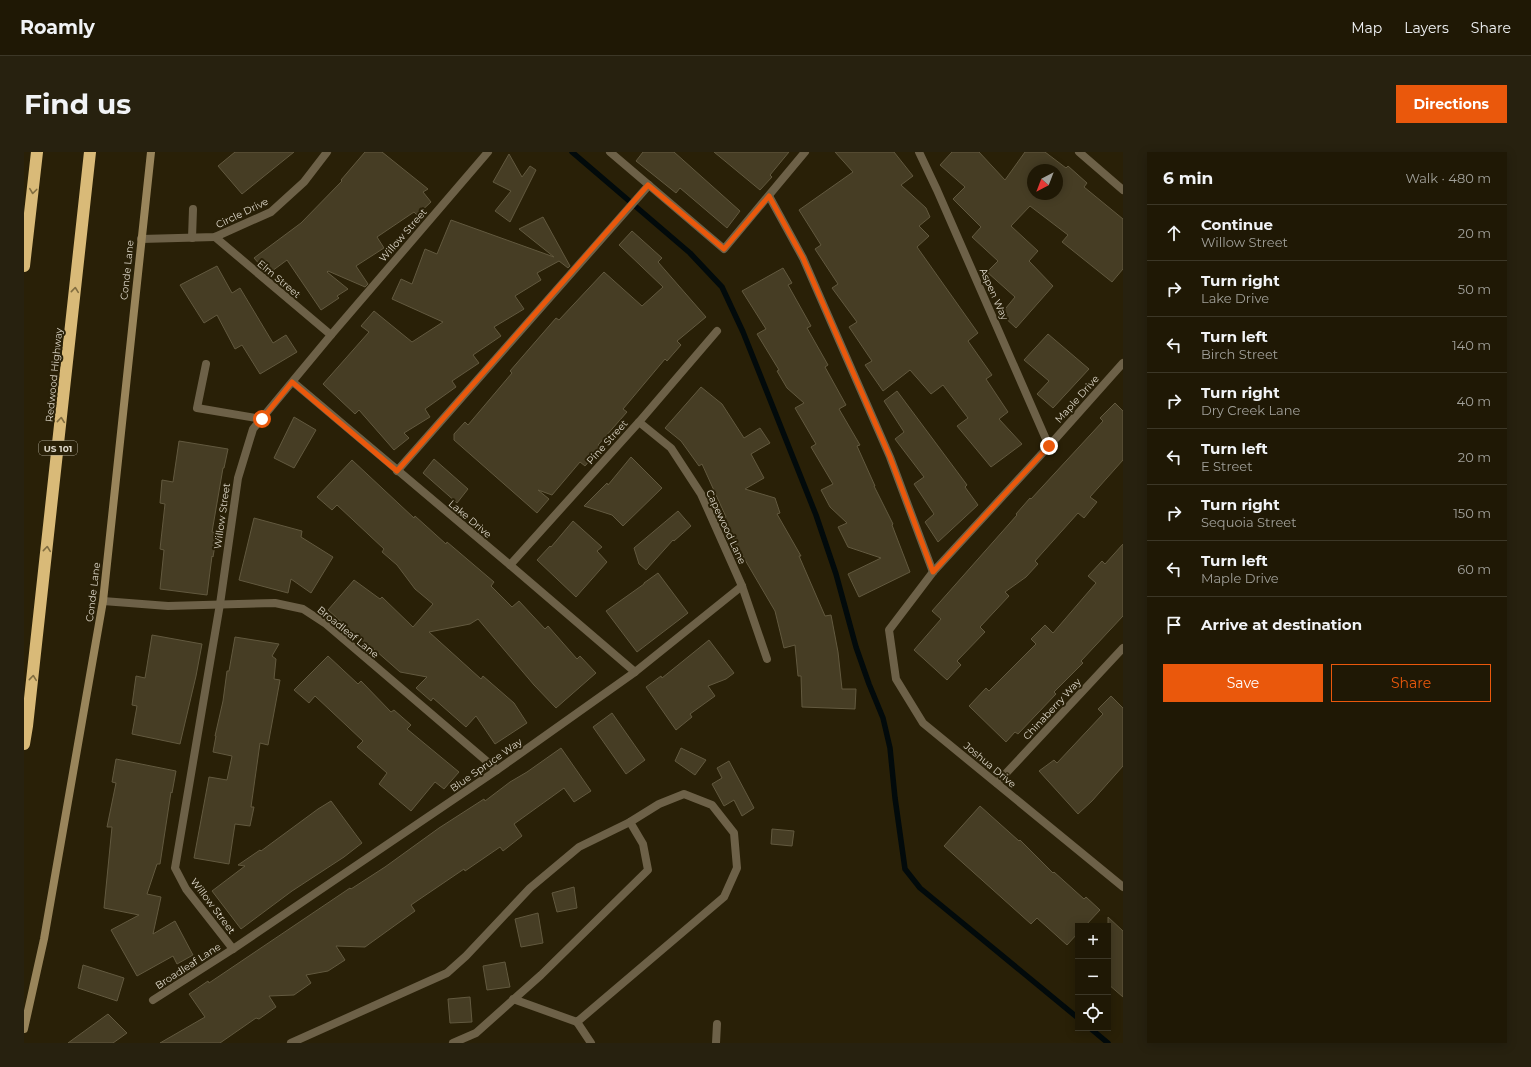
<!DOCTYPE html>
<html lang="en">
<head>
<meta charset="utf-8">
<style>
  body { margin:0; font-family:Montserrat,sans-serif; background:#27210f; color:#f1f3f6 }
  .controls { position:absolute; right:12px; bottom:12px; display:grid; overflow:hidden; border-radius:0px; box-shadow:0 2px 10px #0003 }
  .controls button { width:36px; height:36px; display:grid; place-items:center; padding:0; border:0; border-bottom:1px solid #3c3727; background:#1f1805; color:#f1f3f6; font:20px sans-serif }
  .compass { position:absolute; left:1003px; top:12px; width:36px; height:36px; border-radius:50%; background:#1f1805; box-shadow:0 2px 10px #0003; rotate:222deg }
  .stop { position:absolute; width:12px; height:12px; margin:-9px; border:3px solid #ea580c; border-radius:50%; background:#fff }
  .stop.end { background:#ea580c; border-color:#fff; box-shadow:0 1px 4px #0008 }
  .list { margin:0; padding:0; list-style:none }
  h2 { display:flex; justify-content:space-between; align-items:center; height:52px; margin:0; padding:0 16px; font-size:17px }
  h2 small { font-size:13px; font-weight:400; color:#a1a09a }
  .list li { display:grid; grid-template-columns:26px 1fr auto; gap:12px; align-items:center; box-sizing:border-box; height:56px; padding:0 16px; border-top:1px solid #3c3727 }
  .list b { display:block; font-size:15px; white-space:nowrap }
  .list p { margin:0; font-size:13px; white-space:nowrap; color:#a1a09a }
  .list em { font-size:13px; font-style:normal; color:#a1a09a }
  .actions { display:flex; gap:8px; padding:12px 16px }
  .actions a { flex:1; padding:9px 0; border:1px solid #ea580c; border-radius:0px; text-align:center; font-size:14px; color:#ea580c }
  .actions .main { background:#ea580c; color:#fff }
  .icon { flex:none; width:22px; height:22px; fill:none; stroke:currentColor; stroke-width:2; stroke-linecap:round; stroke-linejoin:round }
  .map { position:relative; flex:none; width:1099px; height:891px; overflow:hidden; border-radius:0px }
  header { display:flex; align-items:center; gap:24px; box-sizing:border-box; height:56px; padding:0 20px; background:#1f1805; border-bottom:1px solid #3c3727 }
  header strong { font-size:19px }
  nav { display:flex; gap:22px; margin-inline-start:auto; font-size:14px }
  .intro { display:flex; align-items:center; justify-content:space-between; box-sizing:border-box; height:96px; padding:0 24px }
  h1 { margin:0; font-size:28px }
  .button { padding:10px 18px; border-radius:0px; background:#ea580c; color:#fff; font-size:14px; font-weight:700 }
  main { display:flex; gap:24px; padding:0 24px }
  aside { flex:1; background:#1f1805; border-radius:0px; box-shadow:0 2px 10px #0003 }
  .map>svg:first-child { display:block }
</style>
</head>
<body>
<header>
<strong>Roamly</strong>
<nav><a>Map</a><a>Layers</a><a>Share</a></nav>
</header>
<div class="intro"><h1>Find us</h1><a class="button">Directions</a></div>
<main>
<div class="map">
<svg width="1099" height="891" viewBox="0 0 1099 891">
  <rect width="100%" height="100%" fill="#292007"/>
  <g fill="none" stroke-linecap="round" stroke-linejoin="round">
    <!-- stream -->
    <g stroke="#020a0b" stroke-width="5.5">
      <path d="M548,0L666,101L698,135L719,180L792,363L812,422L832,495L845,532L859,566L866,596L871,646L881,717L896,736L1054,866"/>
      <path d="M1066,876L1084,891"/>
    </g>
  </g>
  <!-- building -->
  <g fill="#463d24" stroke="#62593f" fill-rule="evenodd">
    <path d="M211,0H270L218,42L194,14Z"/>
    <path d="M341,0H358L404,37L399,40L407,50L393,63L390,60L353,85L360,96L332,114L344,132L341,135L304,119L303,120L324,137L313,144L315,146L297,158L263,108L244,122L230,106L277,71L318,29L317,28Z"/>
    <path d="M619,0H650L716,59L703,76L656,36L652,41L612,9Z"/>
    <path d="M690,0H765L746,23L748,25L736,38Z"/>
    <path d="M811,0H870L889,24L877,33L902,56L906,65L895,74L905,84L893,95L954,181L944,189L968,223L962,227L984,260L975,267L998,292L967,315L933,274L944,266L919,233L907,242L886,218L859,239L841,213L848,209L825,175L833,170L808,136L814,132L791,97L797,93L775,58L829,20Z"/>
    <path d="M928,0H955L981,28L1001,0H1021L1042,16L1044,14L1063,31L1060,35L1099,67V117L1088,130L1038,90L1044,83L1006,54L987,74L1014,99L1005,109L1029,134L992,176L977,162L991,145L963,120L974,109L948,85L957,75L929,47L941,35L916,13ZM1009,18H1033V42H1009Z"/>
    <path d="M485,2L498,25L506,14L512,18L486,70L471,59L487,39L469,30Z"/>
    <path d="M519,65L546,114L544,116L535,109L513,121L517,128L491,144L500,157L470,175L477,184L449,203L455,211L428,229L432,235L401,257L406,265L380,281L385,286L370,298L335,258L331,262L299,232L345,180L337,174L350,159L388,190L419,170L368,147L377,127L388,132L401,97L413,102L427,68L530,105L495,77Z"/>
    <path d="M608,79L638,106L634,110L682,165L653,189L657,193L643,209L641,207L599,257L603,260L574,293L577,295L561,314L556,310L528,343L514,338L525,347L513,361L430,288V282L441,270L444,273L488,221L486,219L532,166L535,168L580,120L618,154L639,135L595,93Z"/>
    <path d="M193,114L208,141L216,136L249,191L262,183L273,200L236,222L218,193L211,197L193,163L180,171L156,133Z"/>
    <path d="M759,116L768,131L764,133L787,174L783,176L804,213L801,215L822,253L815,257L836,293L833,294L851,334H850L869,372L868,373L886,420L835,445L824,422L857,406L824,395L814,375L823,371L806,355L797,338L809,332L787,295L792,292L771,256L780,251L763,236L753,219L755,218L733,182L742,177L718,139Z"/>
    <path d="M1024,182L1065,217L1029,256L1013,242L1025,229L1000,208Z"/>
    <path d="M677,235L698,252L720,286L736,276L746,291L727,302L740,326L721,337L751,346L756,361L753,362L777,404H775L801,464L807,463L814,500L818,537H832L831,557L778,555L777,524H774L771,493L760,496L751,459L697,367L702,365L678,312L675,314L657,289L641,276Z"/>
    <path d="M873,239L943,333L941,335L954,353L914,390L901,370L910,362L890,332L900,325L871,287L880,280L860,249Z"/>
    <path d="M1091,251L1099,259V308L1066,345L1073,350L1060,366L1054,361L1011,409L1014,412L1002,425L981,440L985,444L956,475L961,480L933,509L937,513L923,528L890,498L917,467L908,459L993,363L992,362L1006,346L1007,347L1079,269L1076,266Z"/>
    <path d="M270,265L292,278L270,316L250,306Z"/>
    <path d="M155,289L204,297L200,316H199L188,380L193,381L189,405L188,404L183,443L136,437L140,398L136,397L141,352L136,351L138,328L149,330Z"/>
    <path d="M607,305L638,336L599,374L588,363L560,354L583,331L584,333Z"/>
    <path d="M410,307L444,337L433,351L399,321Z"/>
    <path d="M328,308L390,366L391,364L422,392L423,390L470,430L467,434L488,455L495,449L521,477L524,474L553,507L556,504L572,521L532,556L510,533L454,467L446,472L405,480L457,527L459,524L490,551L503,571L471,592L452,564L442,575L409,546L407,549L392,536L403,525L376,520L343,491L342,492L304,458L330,428L356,447L358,445L389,475L409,452L391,437L373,413L358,400L360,397L313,353L308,358L293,345Z"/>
    <path d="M654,359L667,374L650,389L649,388L622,418L615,412L610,396Z"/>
    <path d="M230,366L278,379L277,385L309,405L287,441L267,427L264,441L215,428Z"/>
    <path d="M549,369L578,395L573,399L583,410L552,445L513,408L526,394L527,395Z"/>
    <path d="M1099,392V464L1057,509L1059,511L1030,540L1032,542L994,582L991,580L982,590L945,554L962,536L965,539L1012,492L1007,487L1021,473L1029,481L1072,431L1064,424L1078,409L1081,412Z"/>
    <path d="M634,421L664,461L613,500L582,459L620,432V431Z"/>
    <path d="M128,483L178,492L172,524L156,592L108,582L113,554L108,553L112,524L121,526Z"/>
    <path d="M211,485L255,492L248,504L252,507L250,527L256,528L244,593L236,591L227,655H230L226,674L211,672L205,712L170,706L185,625L203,628L208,604L189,600L192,584H191L199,549L203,519H205Z"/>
    <path d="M685,488L710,521L702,527L684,534L691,544L666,562L668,565L652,578L622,535L637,524L638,526Z"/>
    <path d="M304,504L334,532L337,529L367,560L370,558L387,573L383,577L435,620L420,637L411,630L387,659L355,632L363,621L333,595L339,589L291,544L285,551L270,538Z"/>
    <path d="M1087,544L1099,556V614L1068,649L1054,662L1015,619L1030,608L1033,611L1079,562L1074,557Z"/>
    <path d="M588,561L621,608L602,622L569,575Z"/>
    <path d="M537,596L567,639L550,650L540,636L490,672L498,684L479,699L476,695L441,719L440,717L387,753L391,759L341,795L312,794L321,808L304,819L282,823L287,831L270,843L245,844L252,855L235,867L232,866L196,891H136L181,865L165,842L184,829L185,831L326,736L327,737L361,715L415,676L460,647L461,649L486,630L503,620Z"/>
    <path d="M657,596L682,608L671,623L651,609Z"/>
    <path d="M92,607L152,619L148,641L147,640L136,712H133L123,742L137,745L129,782L151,769L169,803L153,812L149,804L113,824L87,778L115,763L80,756L88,675H83L92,631L88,630Z"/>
    <path d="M705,609L730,656L718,664L710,648L700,654L688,632L698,626L693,616Z"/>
    <path d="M307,649L338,691L320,705L268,739L217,777L188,739L221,714L214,713L236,698L237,699L294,657Z"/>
    <path d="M956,654L995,689L996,688L1029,721L1030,720L1060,747L1062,745L1076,758L1061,774H1054V781L1043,793L1013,766L1007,772L920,694Z"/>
    <path d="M748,677L770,679L768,694L747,692Z"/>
    <path d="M550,735L553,756L533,760L528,741Z"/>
    <path d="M514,761L519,791L497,795L491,767Z"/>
    <path d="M1084,765L1099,779V845L1084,832Z"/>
    <path d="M481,810L486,835L463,838L459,814Z"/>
    <path d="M59,813L100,826L93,849L54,836Z"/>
    <path d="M446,845L448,870L426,871L424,847Z"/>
    <path d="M84,862L103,881L89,891H44Z"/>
  </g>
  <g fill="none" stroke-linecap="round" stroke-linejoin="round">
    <!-- lane -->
    <g stroke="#6d6148" stroke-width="8">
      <path d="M168,86L169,57"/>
      <path d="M182,212L173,256L238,267"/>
      <path d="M553,870L567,891"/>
      <path d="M267,891L423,821L442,804L506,736L555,695L606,670L635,652L660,642L688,653L710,681L713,716L700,745L553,870L489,847"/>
      <path d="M429,891L452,881L517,823L624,718L619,692L606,670"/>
      <path d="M692,891L693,872"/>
    </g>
    <!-- street -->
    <g stroke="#6d6148" stroke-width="8">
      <path d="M586,0L700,97L781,0"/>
      <path d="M895,0L913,38L1025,294"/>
      <path d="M1055,0L1099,38"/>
      <path d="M745,44L779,106L866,305L909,420"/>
      <path d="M191,85L307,183"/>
      <path d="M117,87L191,85L247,60L280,30L303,0"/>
      <path d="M1099,211L1025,294L909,420L865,478L872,527L899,571L1099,735"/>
      <path d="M269,230L486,413L611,520"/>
      <path d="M615,270L647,296L677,342L718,434L743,507"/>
      <path d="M373,319L625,33"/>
      <path d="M486,413L615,270L693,179"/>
      <path d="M79,449L144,454L251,451L279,457L302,472L473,618"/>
      <path d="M973,631L1099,496"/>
      <path d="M209,797L162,737L151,716L196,452L214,326L229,277L307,183L464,0"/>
      <path d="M129,848L209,797L473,618L611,520L718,434"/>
    </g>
    <!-- secondary -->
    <path stroke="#99855b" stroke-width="8" d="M0,877L20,787L79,449L127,0"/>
    <!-- highway -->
    <g stroke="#d9ba78" stroke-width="12">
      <path d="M0,114L13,0"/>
      <path d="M0,592L3,574L66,0"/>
    </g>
  </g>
  <!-- one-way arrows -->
  <defs><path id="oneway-chevron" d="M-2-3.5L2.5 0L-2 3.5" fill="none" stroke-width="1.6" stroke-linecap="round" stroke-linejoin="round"/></defs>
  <g stroke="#816d40">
    <use href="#oneway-chevron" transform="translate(9 39) rotate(97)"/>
    <use href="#oneway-chevron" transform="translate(51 138) rotate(-84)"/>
    <use href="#oneway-chevron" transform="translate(37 268) rotate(-84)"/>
    <use href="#oneway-chevron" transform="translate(23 397) rotate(-84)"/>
    <use href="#oneway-chevron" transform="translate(9 526) rotate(-84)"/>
  </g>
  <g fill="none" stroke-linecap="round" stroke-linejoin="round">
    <!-- route -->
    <path stroke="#ea580c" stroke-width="5" d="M238,267L268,230L373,319L624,33L700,97L745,44L779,106L866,305L909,420L1025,294"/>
  </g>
  <g text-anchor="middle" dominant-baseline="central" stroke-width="4" stroke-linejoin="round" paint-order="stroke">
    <!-- shield labels -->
    <rect fill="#292007" stroke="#a7a08f" stroke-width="1" x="15" y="289" width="38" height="14" rx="3"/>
    <g font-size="9" font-weight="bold" fill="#ddd7c9">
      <text x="34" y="296">US 101</text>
    </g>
    <!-- street labels -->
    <g font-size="10" fill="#ddd7c9" stroke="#292007">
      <text transform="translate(218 61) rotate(-26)">Circle Drive</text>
      <text transform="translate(379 83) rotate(-49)">Willow Street</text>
      <text transform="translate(103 118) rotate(-84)">Conde Lane</text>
      <text transform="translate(255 127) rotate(40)">Elm Street</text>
      <text transform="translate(970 142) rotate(66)">Aspen Way</text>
      <text transform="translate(30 223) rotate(-84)">Redwood Highway</text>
      <text transform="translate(1053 247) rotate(-48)">Maple Drive</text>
      <text transform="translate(583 290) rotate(-48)">Pine Street</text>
      <text transform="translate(198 364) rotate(-82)">Willow Street</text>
      <text transform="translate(446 367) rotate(40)">Lake Drive</text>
      <text transform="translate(702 375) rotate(65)">Capewood Lane</text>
      <text transform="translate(69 440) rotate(-83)">Conde Lane</text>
      <text transform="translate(324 480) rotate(39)">Broadleaf Lane</text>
      <text transform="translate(1028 557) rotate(-47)">Chinaberry Way</text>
      <text transform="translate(462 613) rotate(-35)">Blue Spruce Way</text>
      <text transform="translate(966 613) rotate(40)">Joshua Drive</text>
      <text transform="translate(189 754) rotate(53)">Willow Street</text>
      <text transform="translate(164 814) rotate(-33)">Broadleaf Lane</text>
    </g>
  </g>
</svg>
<div class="controls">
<button>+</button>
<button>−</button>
<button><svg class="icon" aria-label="locate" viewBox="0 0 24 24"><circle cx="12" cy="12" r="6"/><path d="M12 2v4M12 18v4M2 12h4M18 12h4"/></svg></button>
</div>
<svg class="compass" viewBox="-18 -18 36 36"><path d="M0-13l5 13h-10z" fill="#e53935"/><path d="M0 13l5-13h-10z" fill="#a1a09a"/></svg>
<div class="stop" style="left:238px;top:267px"></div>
<div class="stop end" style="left:1025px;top:294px"></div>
</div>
<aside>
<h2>6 min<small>Walk · 480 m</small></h2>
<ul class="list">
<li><svg class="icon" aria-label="ahead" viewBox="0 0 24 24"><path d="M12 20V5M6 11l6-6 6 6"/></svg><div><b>Continue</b><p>Willow Street</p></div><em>20 m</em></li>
<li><svg class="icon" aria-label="right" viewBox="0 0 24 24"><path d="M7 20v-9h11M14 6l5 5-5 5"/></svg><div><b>Turn right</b><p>Lake Drive</p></div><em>50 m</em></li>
<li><svg class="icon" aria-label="left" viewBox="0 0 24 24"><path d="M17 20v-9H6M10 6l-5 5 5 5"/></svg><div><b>Turn left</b><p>Birch Street</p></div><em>140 m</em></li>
<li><svg class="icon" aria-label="right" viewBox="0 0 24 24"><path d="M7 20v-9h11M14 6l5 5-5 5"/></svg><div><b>Turn right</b><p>Dry Creek Lane</p></div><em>40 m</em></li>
<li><svg class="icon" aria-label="left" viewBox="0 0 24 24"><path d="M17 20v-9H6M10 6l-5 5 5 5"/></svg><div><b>Turn left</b><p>E Street</p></div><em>20 m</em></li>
<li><svg class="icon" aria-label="right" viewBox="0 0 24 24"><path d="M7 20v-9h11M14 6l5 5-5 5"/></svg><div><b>Turn right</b><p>Sequoia Street</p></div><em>150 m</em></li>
<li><svg class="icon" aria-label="left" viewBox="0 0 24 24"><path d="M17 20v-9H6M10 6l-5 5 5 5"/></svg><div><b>Turn left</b><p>Maple Drive</p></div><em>60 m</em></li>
<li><svg class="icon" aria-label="arrive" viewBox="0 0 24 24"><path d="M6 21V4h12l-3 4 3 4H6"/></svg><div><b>Arrive at destination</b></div></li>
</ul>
<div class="actions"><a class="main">Save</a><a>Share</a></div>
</aside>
</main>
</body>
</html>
